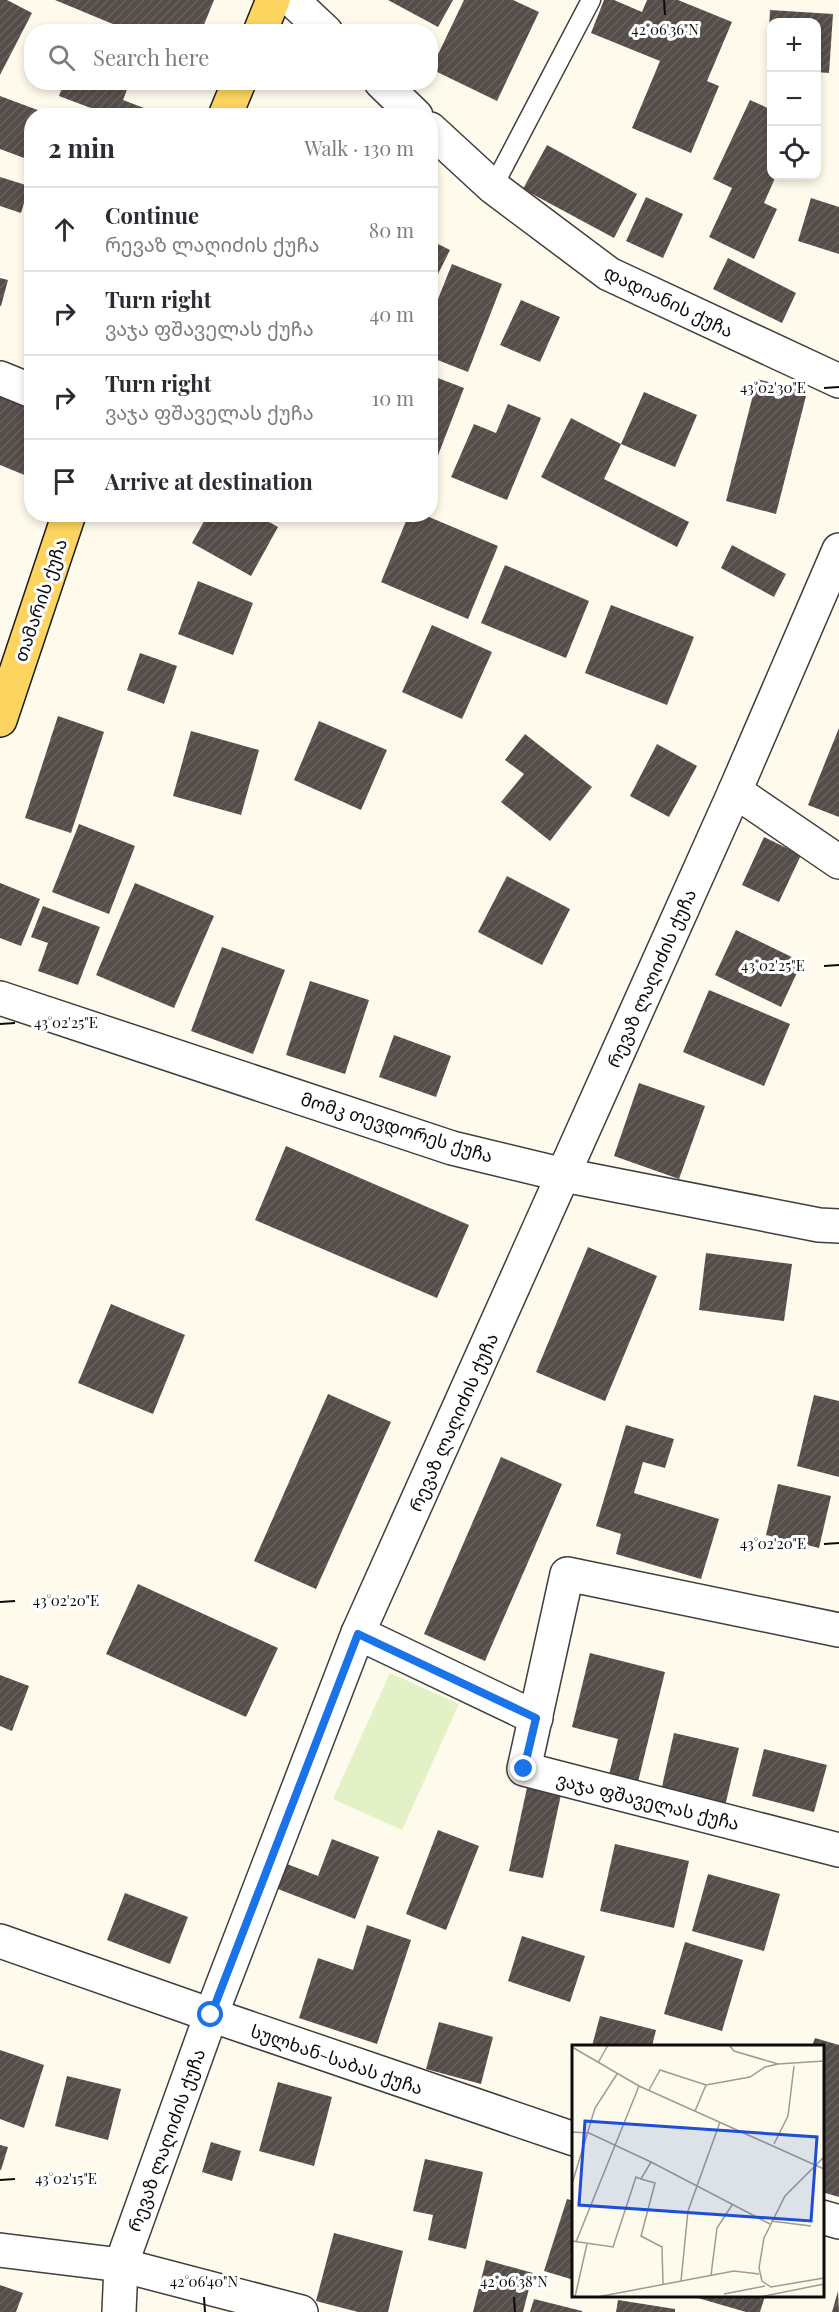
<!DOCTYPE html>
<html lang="en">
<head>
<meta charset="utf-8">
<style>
  body { margin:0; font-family:"Playfair Display","Noto Sans Georgian",serif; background:#f2f2f3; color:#2b2b33 }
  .controls { position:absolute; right:18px; top:18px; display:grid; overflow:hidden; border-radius:12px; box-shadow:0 3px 9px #0003 }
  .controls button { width:54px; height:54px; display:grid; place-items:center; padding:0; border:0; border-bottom:2px solid #e1e1e2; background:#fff; color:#2b2b33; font:30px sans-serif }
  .stop { position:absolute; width:18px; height:18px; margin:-14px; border:4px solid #1a73e8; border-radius:50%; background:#fff }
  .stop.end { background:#1a73e8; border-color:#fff; box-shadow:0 2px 6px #0008 }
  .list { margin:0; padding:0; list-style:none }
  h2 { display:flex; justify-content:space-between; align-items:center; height:78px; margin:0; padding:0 24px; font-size:26px }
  h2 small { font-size:20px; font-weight:400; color:#7c7c81 }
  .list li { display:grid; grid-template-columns:39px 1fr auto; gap:18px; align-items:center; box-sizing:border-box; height:84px; padding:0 24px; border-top:2px solid #e1e1e2 }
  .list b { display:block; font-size:22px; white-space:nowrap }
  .list p { margin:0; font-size:20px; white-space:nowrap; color:#7c7c81 }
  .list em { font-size:20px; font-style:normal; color:#7c7c81 }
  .icon { flex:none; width:33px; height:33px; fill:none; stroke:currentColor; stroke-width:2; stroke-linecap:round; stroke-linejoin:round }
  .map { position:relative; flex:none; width:839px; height:2312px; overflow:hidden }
  .search { position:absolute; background:#fff; box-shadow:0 3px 9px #0003; left:24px; top:24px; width:414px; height:66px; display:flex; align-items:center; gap:15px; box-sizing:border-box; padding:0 21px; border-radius:24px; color:#7c7c81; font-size:22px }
  .panel { position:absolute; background:#fff; box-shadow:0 3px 9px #0003; left:24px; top:108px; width:414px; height:414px; border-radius:24px }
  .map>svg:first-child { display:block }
</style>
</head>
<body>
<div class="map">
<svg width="839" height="2312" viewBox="0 0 839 2312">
  <defs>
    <pattern id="building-hatch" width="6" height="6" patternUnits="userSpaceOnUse" patternTransform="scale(1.5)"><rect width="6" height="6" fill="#554d49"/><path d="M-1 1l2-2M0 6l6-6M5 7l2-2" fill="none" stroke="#68625f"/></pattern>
  </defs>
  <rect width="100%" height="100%" fill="#fffbec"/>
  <!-- pitch -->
  <path fill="#e3f1c7" d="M390,1673L459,1704L402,1830L333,1799Z"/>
  <!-- building -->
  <g fill="url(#building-hatch)">
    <path d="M0,0H7L32,13L0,75Z"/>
    <path d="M55,0H214L201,32H132Z"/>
    <path d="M388,0H453L438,27Z"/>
    <path d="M464,0H513L539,12L497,101L431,69Z"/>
    <path d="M604,0H614L642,12L647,0H678L732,22L707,81L719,86L691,153L632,128L660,61L591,33Z"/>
    <path d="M770,10L833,14L829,73L816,72V22H772V70L767,69Z"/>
    <path d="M84,24L104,31V32H82Z"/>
    <path d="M64,82H130L123,100L165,116H112L59,96Z"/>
    <path d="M0,96L51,115L32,116V161L0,149Z"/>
    <path d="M750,100L772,110V176H776L764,203L777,209L754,259L709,237L732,188L713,179Z"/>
    <path d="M547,145L637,194L614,238L523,189Z"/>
    <path d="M0,177L29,186L21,213L0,206Z"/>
    <path d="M646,197L683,214L663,258L626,241Z"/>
    <path d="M811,198L839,207V254L798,241Z"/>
    <path d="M430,240L450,250L430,290Z"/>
    <path d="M728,258L796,293L782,323L713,289Z"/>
    <path d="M452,264L502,284L468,372L430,357V319Z"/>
    <path d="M0,278L8,280L1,306H0Z"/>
    <path d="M521,300L560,317L540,362L500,345Z"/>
    <path d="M430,375L464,388L437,458L430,455Z"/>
    <path d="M757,379L807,392L776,514L726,501Z"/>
    <path d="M644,392L697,415L675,467L621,444Z"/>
    <path d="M0,394L32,408V465L27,476L0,465Z"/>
    <path d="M508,404L541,418L507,500L451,477L474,424L496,433Z"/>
    <path d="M571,418L621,444L604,479L689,522L677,547L541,477Z"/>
    <path d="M208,514H255L278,527L251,576L192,543Z"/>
    <path d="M409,514H422L498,546L468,619L381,582Z"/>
    <path d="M732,545L786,574L774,597L721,568Z"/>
    <path d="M505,565L589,601L566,658L481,623Z"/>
    <path d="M198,581L253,603L233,655L178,634Z"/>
    <path d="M611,605L694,637L667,705L585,673Z"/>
    <path d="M432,625L492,652L462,719L402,692Z"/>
    <path d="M140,653L177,666L164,704L127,690Z"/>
    <path d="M58,716L104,732L71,833L25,818Z"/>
    <path d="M319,721L387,750L361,810L294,780Z"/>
    <path d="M839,728V817L808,805Z"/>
    <path d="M191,731L259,750L241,815L173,796Z"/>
    <path d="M525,734L592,787L550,841L501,802L524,774L505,760Z"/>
    <path d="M657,744L697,766L669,817L630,796Z"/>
    <path d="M79,824L135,846L109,914L52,892Z"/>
    <path d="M764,837L801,855L779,902L742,885Z"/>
    <path d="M507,876L570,909L542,965L478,932Z"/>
    <path d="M0,883L40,899L21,946L0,938Z"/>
    <path d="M135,883L214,916L174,1008L96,975Z"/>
    <path d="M43,906L100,927L78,985L38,971L48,943L31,937Z"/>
    <path d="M736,930L802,962L781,1007L715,975Z"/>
    <path d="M222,947L285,970L253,1054L191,1031Z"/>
    <path d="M310,981L369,1000L345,1074L286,1055Z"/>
    <path d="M709,990L790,1024L764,1086L683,1052Z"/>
    <path d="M394,1035L451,1056L436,1097L379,1077Z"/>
    <path d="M639,1083L705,1106L679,1179L614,1156Z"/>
    <path d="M286,1146L469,1225L437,1298L255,1220Z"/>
    <path d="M588,1247L657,1276L605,1401L536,1372Z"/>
    <path d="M706,1253L792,1264L784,1321L699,1310Z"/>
    <path d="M111,1304L185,1335L153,1414L78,1383Z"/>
    <path d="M328,1394L391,1422L316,1589L254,1561Z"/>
    <path d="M814,1395L839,1401V1477L797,1466Z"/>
    <path d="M626,1425L674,1439L665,1468L643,1462L634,1493L719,1519L701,1579L616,1554L621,1534L596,1526Z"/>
    <path d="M501,1457L562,1484L485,1661L424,1634Z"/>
    <path d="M778,1484L831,1496L819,1548L766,1535Z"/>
    <path d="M138,1584L278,1648L246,1717L106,1654Z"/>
    <path d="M590,1653L665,1672L637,1786L608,1779L618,1739L572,1727Z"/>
    <path d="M0,1675L29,1686L12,1731L0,1726Z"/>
    <path d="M674,1733L739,1748L725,1806L661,1791Z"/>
    <path d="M764,1749L827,1765L814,1812L752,1796Z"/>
    <path d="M528,1783L562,1790L543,1878L509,1871Z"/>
    <path d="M438,1830L479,1846L446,1930L406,1914Z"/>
    <path d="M332,1839L379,1857L355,1919L278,1889L287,1864L318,1876Z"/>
    <path d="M615,1844L689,1861L674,1928L600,1911Z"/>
    <path d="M708,1874L780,1894L764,1951L692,1931Z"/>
    <path d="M125,1893L188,1917L170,1964L107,1940Z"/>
    <path d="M367,1925L411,1940L377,2044L299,2018L318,1958L353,1970Z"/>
    <path d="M522,1936L585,1956L570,2002L508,1981Z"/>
    <path d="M685,1942L743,1960L722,2031L664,2014Z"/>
    <path d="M600,2016L656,2030L652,2046H592Z"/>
    <path d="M439,2022L493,2037L481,2084L426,2069Z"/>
    <path d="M815,2038L839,2045V2197L822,2192V2046H812Z"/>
    <path d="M0,2050L44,2065L24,2128L0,2119Z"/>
    <path d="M67,2076L121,2089L108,2140L55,2126Z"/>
    <path d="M278,2082L332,2097L314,2166L259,2151Z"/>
    <path d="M211,2142L241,2151L232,2181L202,2172Z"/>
    <path d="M0,2145L8,2147L1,2170H0Z"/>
    <path d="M425,2159L483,2172L466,2249L428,2240L433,2215L413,2211Z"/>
    <path d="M567,2199L574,2201V2280L544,2271Z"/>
    <path d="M334,2233L403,2251L388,2312H358L316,2301Z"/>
    <path d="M486,2260L533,2273L523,2312H473Z"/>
    <path d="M0,2285L23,2293L16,2312H0Z"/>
    <path d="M838,2291L839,2312H832Z"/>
    <path d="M691,2296H765L760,2312H746Z"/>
    <path d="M534,2299L582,2311V2312H530Z"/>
    <path d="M618,2300L675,2309V2312H616Z"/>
  </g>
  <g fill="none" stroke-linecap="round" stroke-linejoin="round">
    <defs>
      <path id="service" d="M493,187L591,0"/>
      <g id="minor">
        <path d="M292,0L326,32"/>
        <path d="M381,82L416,116"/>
        <path d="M430,129L493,187L609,274L839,381"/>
        <path d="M0,378L32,391"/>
        <path d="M735,791L839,862"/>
        <path d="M0,998L452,1148L564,1175L819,1225L839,1226"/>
        <path d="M839,1630L567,1574L524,1769L839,1850"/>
        <path d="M358,1633L536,1718"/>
        <path d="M0,1941L211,2015L574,2139"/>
        <path d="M822,2217L839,2222"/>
        <path d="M0,2250L121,2265L301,2312"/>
        <path d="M119,2312L121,2265L211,2015L358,1633L735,791L839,550"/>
      </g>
      <g id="primary">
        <path d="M260,32L273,0"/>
        <path d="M225,116L239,82"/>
        <path d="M0,720L69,514"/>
      </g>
    </defs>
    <!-- service casing -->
    <use href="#service" stroke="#3f3f3f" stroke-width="21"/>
    <!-- minor casing -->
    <use href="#minor" stroke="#3f3f3f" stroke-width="36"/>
    <!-- primary casing -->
    <use href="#primary" stroke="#1d1d1d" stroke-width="36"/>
    <!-- service -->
    <use href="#service" stroke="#fff" stroke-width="18"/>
    <!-- minor -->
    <use href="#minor" stroke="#fff" stroke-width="33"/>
    <!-- primary -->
    <use href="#primary" stroke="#fcd45f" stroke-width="33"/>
  </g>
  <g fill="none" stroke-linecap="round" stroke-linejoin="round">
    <!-- route -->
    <path stroke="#1a73e8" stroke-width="8" d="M211,2015L358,1634L536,1718L524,1769"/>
  </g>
  <!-- ticks -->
  <path fill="none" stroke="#0c0c0c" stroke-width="2" d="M664,0L665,15M824,388L839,387M824,966L839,965M0,1024L15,1023M824,1544L839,1543M0,1602L15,1601M0,2180L15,2179M204,2297L205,2312M514,2297L515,2312"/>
  <g text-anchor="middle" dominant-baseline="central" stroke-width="6" stroke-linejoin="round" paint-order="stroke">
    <!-- street labels -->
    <g font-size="18" fill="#0c0c0c" stroke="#fff">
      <text transform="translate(669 301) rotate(26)">დადიანის ქუჩა</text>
      <text transform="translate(40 600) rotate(-71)">თამარის ქუჩა</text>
      <text transform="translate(651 978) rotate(-66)">რევაზ ლაღიძის ქუჩა</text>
      <text transform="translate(397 1127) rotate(17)">მომკ თევდორეს ქუჩა</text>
      <text transform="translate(453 1422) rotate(-66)">რევაზ ლაღიძის ქუჩა</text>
      <text transform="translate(648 1801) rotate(14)">ვაჯა ფშაველას ქუჩა</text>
      <text transform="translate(337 2059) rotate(19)">სულხან-საბას ქუჩა</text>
      <text transform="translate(166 2140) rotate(-70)">რევაზ ლაღიძის ქუჩა</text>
    </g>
  </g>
  <!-- overview -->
  <g transform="translate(572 2045)">
    <rect width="252" height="252" fill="#fffbec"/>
    <path fill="none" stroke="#9e9b92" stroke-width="1.5" d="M157,0L162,6L206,19L252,16M0,2L67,41L252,124M26,18L36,0M77,45L88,25L134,40L178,32L193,22L206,19M123,66L134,40M0,87L17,88L79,117L198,179M202,99L216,71L222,21M252,112L213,151L192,193L187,223L190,236L199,242L252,233M69,134L83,138L69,191L90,202L91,239M0,139L23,63L45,29M199,176L239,181M0,196L41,202L64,132L69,134L79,117M4,197L67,41M139,230L145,183L160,160M109,236L116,166L148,77M152,249L193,241M3,252L15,199M25,252L162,226L187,229M188,252L252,239"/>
    <path fill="#1d4ed8" fill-opacity="0.15" stroke="#1d4ed8" stroke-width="3" d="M13,76L245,92L239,176L7,160Z"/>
    <rect width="252" height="252" fill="none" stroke="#0c0c0c" stroke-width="3"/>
  </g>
  <g font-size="15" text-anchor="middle" fill="#0c0c0c" stroke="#fff" stroke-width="6" stroke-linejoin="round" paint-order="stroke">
    <text x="665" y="35">42°06'36"N</text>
    <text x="773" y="393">43°02'30"E</text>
    <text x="773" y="971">43°02'25"E</text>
    <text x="66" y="1028">43°02'25"E</text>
    <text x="773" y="1549">43°02'20"E</text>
    <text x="66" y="1606">43°02'20"E</text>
    <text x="66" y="2184">43°02'15"E</text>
    <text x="204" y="2287">42°06'40"N</text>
    <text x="514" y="2287">42°06'38"N</text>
  </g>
</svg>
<div class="controls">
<button>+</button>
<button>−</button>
<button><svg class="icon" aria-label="locate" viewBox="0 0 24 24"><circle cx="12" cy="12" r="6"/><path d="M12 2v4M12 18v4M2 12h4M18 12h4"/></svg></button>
</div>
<div class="stop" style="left:211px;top:2015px"></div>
<div class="stop end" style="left:524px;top:1769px"></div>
<div class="search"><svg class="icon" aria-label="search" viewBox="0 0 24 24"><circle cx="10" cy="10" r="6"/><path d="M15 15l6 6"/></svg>Search here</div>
<section class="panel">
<h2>2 min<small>Walk · 130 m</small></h2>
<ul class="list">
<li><svg class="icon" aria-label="ahead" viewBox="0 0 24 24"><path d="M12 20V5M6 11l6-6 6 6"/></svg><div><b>Continue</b><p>რევაზ ლაღიძის ქუჩა</p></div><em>80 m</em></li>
<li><svg class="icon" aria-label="right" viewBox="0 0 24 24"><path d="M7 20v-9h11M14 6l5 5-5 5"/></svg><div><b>Turn right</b><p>ვაჯა ფშაველას ქუჩა</p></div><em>40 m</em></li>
<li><svg class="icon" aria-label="right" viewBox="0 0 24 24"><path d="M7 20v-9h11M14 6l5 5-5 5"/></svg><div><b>Turn right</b><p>ვაჯა ფშაველას ქუჩა</p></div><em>10 m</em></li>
<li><svg class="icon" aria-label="arrive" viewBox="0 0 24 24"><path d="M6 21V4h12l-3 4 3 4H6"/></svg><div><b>Arrive at destination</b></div></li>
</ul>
</section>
</div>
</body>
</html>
